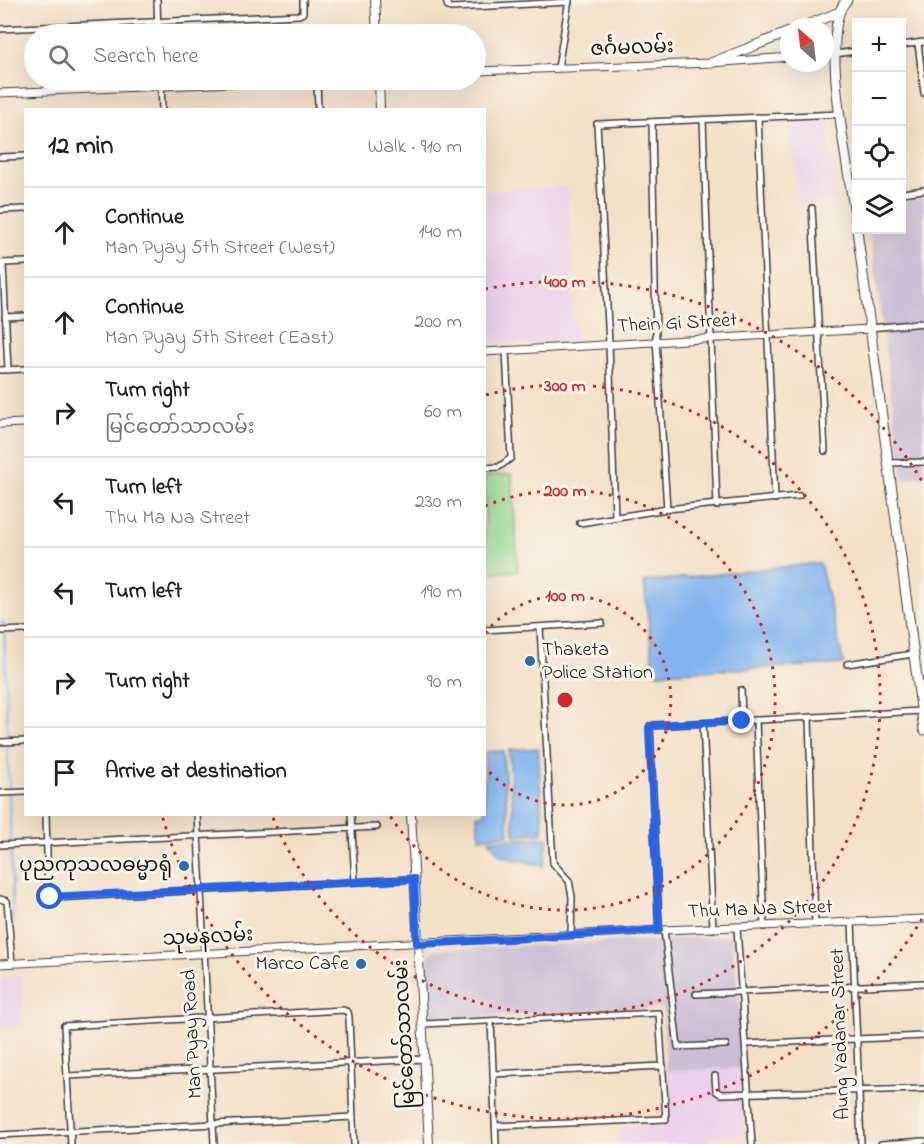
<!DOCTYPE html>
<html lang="en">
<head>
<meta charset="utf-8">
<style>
  body { margin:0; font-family:"Indie Flower","Noto Sans Myanmar",sans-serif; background:#f2f2f2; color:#222 }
  .controls { position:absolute; right:18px; top:18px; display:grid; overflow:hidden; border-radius:0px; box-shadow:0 6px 24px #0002 }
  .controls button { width:54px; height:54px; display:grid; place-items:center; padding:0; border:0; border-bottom:2px solid #e0e0e0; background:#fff; color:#222; font:30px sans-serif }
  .compass { position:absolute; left:780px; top:18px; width:54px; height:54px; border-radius:50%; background:#fff; box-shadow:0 6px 24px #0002; rotate:332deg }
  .stop { position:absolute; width:18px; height:18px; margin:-14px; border:4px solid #2563eb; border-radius:50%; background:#fff }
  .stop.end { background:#2563eb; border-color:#fff; box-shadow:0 2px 6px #0008 }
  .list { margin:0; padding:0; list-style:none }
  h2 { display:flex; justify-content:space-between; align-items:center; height:78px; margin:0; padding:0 24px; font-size:26px }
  h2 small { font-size:20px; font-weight:400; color:#767676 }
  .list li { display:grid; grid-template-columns:39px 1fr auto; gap:18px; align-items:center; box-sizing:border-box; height:90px; padding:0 24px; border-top:2px solid #e0e0e0 }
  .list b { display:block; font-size:22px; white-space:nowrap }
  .list p { margin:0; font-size:20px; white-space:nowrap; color:#767676 }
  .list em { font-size:20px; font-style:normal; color:#767676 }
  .icon { flex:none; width:33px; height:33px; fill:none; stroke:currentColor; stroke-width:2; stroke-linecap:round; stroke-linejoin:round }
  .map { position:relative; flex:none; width:924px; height:1144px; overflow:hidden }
  .search { position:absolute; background:#fff; box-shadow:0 6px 24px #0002; left:24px; top:24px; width:462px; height:66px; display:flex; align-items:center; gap:15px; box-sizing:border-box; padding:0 21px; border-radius:33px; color:#767676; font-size:22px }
  .panel { position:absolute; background:#fff; box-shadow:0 6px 24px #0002; left:24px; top:108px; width:462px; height:708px; border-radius:0px }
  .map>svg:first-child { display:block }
</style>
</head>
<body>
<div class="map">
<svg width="924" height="1144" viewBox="0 0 924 1144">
  <rect width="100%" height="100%" fill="#f7f3e8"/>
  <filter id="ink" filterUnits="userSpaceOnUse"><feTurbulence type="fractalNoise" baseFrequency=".0167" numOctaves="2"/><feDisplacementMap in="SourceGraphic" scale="12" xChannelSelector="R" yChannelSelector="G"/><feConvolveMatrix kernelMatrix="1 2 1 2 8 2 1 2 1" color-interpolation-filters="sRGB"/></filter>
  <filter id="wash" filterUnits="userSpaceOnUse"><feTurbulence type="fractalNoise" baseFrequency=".008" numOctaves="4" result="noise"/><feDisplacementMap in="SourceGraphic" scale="24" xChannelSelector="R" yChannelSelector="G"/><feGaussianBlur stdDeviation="1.35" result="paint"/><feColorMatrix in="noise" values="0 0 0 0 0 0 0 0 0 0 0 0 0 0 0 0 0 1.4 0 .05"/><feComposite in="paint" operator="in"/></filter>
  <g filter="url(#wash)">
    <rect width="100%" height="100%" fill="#f4e0c7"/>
    <!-- built -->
    <g fill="#ebd1eb">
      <path d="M826,115L837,200L798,204L790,120Z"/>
      <path d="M567,187L575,340L485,345V191Z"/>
      <path d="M22,976L24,1026L0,1027V977Z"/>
      <path d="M742,1068L745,1135L708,1136V1144H619L618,1128L668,1125L666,1071Z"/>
    </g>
    <!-- industrial -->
    <g fill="#cbbfd5">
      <path d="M924,198V476L903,480L869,230H902V200Z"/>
      <path d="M731,936L739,998L742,1068L666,1071L663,1008L430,1019L428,956L434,950Z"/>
    </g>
    <!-- green -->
    <path fill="#94d992" stroke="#587a57" stroke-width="1.5" d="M512,474L518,571L485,573V476Z"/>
    <!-- water -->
    <g fill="#82b5ef" stroke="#4f6886" stroke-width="1.5">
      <path d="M820,563L844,664L654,673L644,582Z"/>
      <path d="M538,748L543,833L514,835L509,750Z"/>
      <path d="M503,751L509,835L479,838L477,815L484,814L485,752Z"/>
      <path d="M548,838L544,866L501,856L489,840Z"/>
    </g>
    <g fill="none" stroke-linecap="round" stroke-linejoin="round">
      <!-- stream -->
      <path stroke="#82b5ef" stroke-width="2" d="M0,623H4L13,923"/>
    </g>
  </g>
  <g filter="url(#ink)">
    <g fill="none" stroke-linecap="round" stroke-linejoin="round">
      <defs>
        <g id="minor">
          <path d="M157,0L158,34"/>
          <path d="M446,0L448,7L451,8L569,2"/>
          <path d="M0,29L299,15L303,13V0"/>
          <path d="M918,43L924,93"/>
          <path d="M902,45L924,42"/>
          <path d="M835,54L856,51"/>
          <path d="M558,68L569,0"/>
          <path d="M161,80L162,110"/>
          <path d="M317,80L318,110"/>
          <path d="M758,117L775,499"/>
          <path d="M703,120L717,506"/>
          <path d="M652,122L656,340L667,509"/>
          <path d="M0,157L26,156"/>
          <path d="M902,193L924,190"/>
          <path d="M812,208L825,451"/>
          <path d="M0,210L26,209"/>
          <path d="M2,263L26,262"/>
          <path d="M3,263L8,370"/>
          <path d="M5,317L26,316"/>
          <path d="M870,328L924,323"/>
          <path d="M0,370L26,369"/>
          <path d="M888,463L924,462"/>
          <path d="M484,468L499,467L511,458L506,350"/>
          <path d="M615,517L609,343L597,124L841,114"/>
          <path d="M580,523L667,509L799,496"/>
          <path d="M540,627L553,863L569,881L572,897L571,935"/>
          <path d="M484,630L602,623"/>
          <path d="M0,631L26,630"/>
          <path d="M847,664L913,654"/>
          <path d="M741,690L742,721"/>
          <path d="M809,718L815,924"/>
          <path d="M756,720L764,927"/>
          <path d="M703,723L713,929"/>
          <path d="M0,742L26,741"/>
          <path d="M0,793L26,792"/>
          <path d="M46,814L48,893L53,898L414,879"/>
          <path d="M197,814L214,1144"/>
          <path d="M351,814L355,882"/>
          <path d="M0,845L377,827"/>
          <path d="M0,899L7,901L12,964"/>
          <path d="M852,922L861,1144"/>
          <path d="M737,928L752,1144"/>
          <path d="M659,930L650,726L921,711"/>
          <path d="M664,930L678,1047L726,1045"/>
          <path d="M696,994L924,983"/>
          <path d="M491,1021L496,1144"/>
          <path d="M423,1024L659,1013L666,1119L495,1126"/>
          <path d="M746,1044L924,1036"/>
          <path d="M493,1074L663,1066"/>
          <path d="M67,1076L425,1059"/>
          <path d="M715,1076L716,1091L721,1094L924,1089"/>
          <path d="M0,1135L353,1117"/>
          <path d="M71,1144L64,1026L343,1010L348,1012L349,1017L354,1144"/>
          <path d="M881,1144L924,1141"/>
        </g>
        <g id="tertiary">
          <path d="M825,55L833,54"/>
          <path d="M476,71L711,63L789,57"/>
          <path d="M0,93L302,80"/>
          <path d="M484,352L870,329"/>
          <path d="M0,424L26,423"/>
          <path d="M0,964L664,930L924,919"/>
        </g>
        <g id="secondary">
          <path d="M375,0L377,34"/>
          <path d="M379,80L380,110"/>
          <path d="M411,814L429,1144"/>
        </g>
        <g id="primary">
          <path d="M847,0C817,26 851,181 856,222"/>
          <path d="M802,27L837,13"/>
          <path d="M711,63L789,32"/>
          <path d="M857,230L924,730"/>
        </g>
      </defs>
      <!-- minor casing -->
      <use href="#minor" stroke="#3c3936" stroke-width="8"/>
      <!-- tertiary casing -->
      <use href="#tertiary" stroke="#3c3936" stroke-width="9"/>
      <!-- secondary casing -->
      <use href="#secondary" stroke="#3c3936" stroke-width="10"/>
      <!-- primary casing -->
      <use href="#primary" stroke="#3c3936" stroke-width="11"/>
      <!-- minor -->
      <use href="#minor" stroke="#fff" stroke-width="5"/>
      <!-- tertiary -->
      <use href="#tertiary" stroke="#fff" stroke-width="7"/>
      <!-- secondary -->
      <use href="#secondary" stroke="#fff" stroke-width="8"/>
      <!-- primary -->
      <use href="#primary" stroke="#fff" stroke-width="9"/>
    </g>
  </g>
  <g fill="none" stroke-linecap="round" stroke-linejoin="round" filter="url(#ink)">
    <!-- route -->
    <path stroke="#2563eb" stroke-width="8" d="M50,897L414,879L417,944L659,930L649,728L654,725L742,721"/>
  </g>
  <!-- distance rings -->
  <g fill="none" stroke="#d62828" stroke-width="3" stroke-dasharray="3 6">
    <path d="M485 633A105 105 0 1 1 485 767"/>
    <path d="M485 506A210 210 0 1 1 390 816"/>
    <path d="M486 395A315 315 0 1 1 272 815"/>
    <path d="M922 919A419 419 0 0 1 162 815M485 289A419 419 0 0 1 922 481"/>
  </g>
  <!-- markers -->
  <g fill="#1f6fb2" stroke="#f7f3e8" stroke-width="2">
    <circle cx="530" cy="661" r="6"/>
    <circle cx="184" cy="866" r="6"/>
    <circle cx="361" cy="964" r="6"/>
  </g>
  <g text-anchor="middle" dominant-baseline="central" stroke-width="6" stroke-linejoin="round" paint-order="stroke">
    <!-- street labels -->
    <g font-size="20" fill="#1c1c1c" stroke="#f7f3e8">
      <text transform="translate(632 49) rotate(-2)">ဇင်္ဂမလမ်း</text>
      <text transform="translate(677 324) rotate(-3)">Thein Gi Street</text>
      <text transform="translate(760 910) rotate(-2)">Thu Ma Na Street</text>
      <text transform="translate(208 938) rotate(-3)">သုမနလမ်း</text>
      <text transform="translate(193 1034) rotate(-93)">Man Pyay Road</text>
      <text transform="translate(406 1034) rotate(-93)">မြင်တော်သာလမ်း</text>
      <text transform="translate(841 1034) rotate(-92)">Aung Yadanar Street</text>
    </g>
    <!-- poi labels -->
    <g font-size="20" fill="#1c1c1c" stroke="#f7f3e8" text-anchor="end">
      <text x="542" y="650" text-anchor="start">Thaketa<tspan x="542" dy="23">Police Station</tspan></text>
      <text x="172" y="866">ပုညကုသလဓမ္မာရုံ</text>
      <text x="349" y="964">Marco Cafe</text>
    </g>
  </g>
  <circle cx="565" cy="700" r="9" fill="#d62828" stroke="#f7f3e8" stroke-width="3"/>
  <g font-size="18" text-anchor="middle" font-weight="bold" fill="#d62828" stroke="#f7f3e8" stroke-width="6" stroke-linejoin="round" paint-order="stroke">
    <text x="565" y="287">400 m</text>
    <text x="565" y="391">300 m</text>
    <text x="565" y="496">200 m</text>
    <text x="565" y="601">100 m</text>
  </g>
</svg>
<div class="controls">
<button>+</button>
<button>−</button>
<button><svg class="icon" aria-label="locate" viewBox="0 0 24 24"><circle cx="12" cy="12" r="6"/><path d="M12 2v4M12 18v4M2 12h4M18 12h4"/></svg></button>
<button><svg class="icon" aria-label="layers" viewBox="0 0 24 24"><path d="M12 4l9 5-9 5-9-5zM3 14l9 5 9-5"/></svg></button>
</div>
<svg class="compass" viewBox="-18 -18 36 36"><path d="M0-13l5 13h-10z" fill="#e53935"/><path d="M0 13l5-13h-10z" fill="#767676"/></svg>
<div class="stop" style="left:50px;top:897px"></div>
<div class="stop end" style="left:742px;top:721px"></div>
<div class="search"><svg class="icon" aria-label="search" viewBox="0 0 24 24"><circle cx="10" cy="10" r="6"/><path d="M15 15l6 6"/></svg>Search here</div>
<section class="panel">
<h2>12 min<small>Walk · 910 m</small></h2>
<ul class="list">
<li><svg class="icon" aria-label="ahead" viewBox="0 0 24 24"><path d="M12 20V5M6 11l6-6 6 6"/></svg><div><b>Continue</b><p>Man Pyay 5th Street (West)</p></div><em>140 m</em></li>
<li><svg class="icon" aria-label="ahead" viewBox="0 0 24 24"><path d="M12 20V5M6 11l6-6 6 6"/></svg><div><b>Continue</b><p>Man Pyay 5th Street (East)</p></div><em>200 m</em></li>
<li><svg class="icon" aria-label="right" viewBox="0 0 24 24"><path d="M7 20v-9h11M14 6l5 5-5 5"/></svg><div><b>Turn right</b><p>မြင်တော်သာလမ်း</p></div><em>60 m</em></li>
<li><svg class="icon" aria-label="left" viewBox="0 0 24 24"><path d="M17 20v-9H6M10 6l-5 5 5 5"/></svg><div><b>Turn left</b><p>Thu Ma Na Street</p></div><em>230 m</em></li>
<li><svg class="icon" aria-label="left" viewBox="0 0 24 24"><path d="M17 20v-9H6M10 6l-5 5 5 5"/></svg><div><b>Turn left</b></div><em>190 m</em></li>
<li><svg class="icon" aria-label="right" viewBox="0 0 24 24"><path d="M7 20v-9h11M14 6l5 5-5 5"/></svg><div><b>Turn right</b></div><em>90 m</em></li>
<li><svg class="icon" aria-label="arrive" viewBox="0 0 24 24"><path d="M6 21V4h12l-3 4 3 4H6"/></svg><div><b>Arrive at destination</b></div></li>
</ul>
</section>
</div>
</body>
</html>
